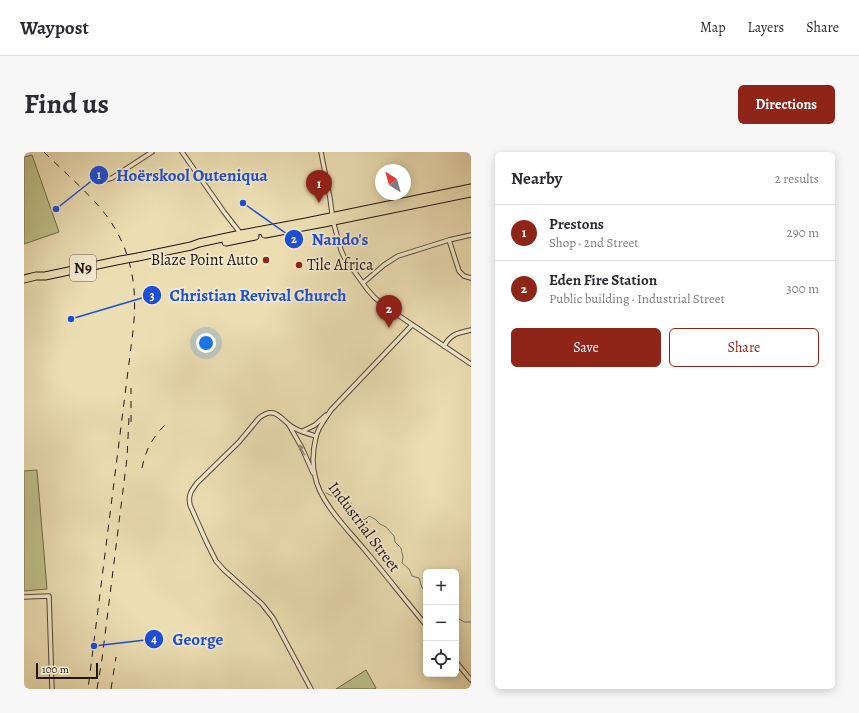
<!DOCTYPE html>
<html lang="en">
<head>
<meta charset="utf-8">
<style>
  body { margin:0; font-family:Alegreya,serif; background:#f7f7f7; color:#2b2b33 }
  .controls { position:absolute; right:12px; bottom:12px; display:grid; overflow:hidden; border-radius:6px; box-shadow:0 2px 10px #0003 }
  .controls button { width:36px; height:36px; display:grid; place-items:center; padding:0; border:0; border-bottom:1px solid #e1e1e2; background:#fff; color:#2b2b33; font:20px sans-serif }
  .compass { position:absolute; left:351px; top:12px; width:36px; height:36px; border-radius:50%; background:#fff; box-shadow:0 2px 10px #0003; rotate:323deg }
  .scale { position:absolute; left:12px; bottom:10px; width:62px; box-sizing:border-box; padding-left:4px; border:2px solid #20150f; border-top:0; font-size:11px; line-height:14px; white-space:nowrap; color:#20150f; -webkit-text-stroke:3px #f3eace; paint-order:stroke }
  .you { position:absolute; left:182px; top:191px; width:14px; height:14px; margin:-10px; border:3px solid #fff; border-radius:50%; background:#1a73e8; box-shadow:0 0 0 6px #1a73e833 }
  .badge { display:grid; place-items:center; width:26px; height:26px; border-radius:50%; background:#8f2418; color:#fff; font-size:13px; font-weight:700 }
  .pin { position:absolute; translate:-50% -33px; filter:drop-shadow(0 1px 2px #0008) }
  .pin::after { content:''; position:absolute; top:21px; width:14px; height:12px; background:inherit; clip-path:polygon(0 0,100% 0,50% 100%) }
  .list { margin:0; padding:0; list-style:none }
  h2 { display:flex; justify-content:space-between; align-items:center; height:52px; margin:0; padding:0 16px; font-size:17px }
  h2 small { font-size:13px; font-weight:400; color:#7c7c81 }
  .list li { display:grid; grid-template-columns:26px 1fr auto; gap:12px; align-items:center; box-sizing:border-box; height:56px; padding:0 16px; border-top:1px solid #e1e1e2 }
  .list b { display:block; font-size:15px; white-space:nowrap }
  .list p { margin:0; font-size:13px; white-space:nowrap; color:#7c7c81 }
  .list em { font-size:13px; font-style:normal; color:#7c7c81 }
  .actions { display:flex; gap:8px; padding:12px 16px }
  .actions a { flex:1; padding:9px 0; border:1px solid #8f2418; border-radius:6px; text-align:center; font-size:14px; color:#8f2418 }
  .actions .main { background:#8f2418; color:#fff }
  .icon { flex:none; width:22px; height:22px; fill:none; stroke:currentColor; stroke-width:2; stroke-linecap:round; stroke-linejoin:round }
  .map { position:relative; flex:none; width:447px; height:537px; overflow:hidden; border-radius:6px }
  header { display:flex; align-items:center; gap:24px; box-sizing:border-box; height:56px; padding:0 20px; background:#fff; border-bottom:1px solid #e1e1e2 }
  header strong { font-size:19px }
  nav { display:flex; gap:22px; margin-inline-start:auto; font-size:14px }
  .intro { display:flex; align-items:center; justify-content:space-between; box-sizing:border-box; height:96px; padding:0 24px }
  h1 { margin:0; font-size:28px }
  .button { padding:10px 18px; border-radius:6px; background:#8f2418; color:#fff; font-size:14px; font-weight:700 }
  main { display:flex; gap:24px; padding:0 24px }
  aside { flex:1; background:#fff; border-radius:6px; box-shadow:0 2px 10px #0003 }
  .map>svg:first-child { display:block }
</style>
</head>
<body>
<header>
<strong>Waypost</strong>
<nav><a>Map</a><a>Layers</a><a>Share</a></nav>
</header>
<div class="intro"><h1>Find us</h1><a class="button">Directions</a></div>
<main>
<div class="map">
<svg width="447" height="537" viewBox="0 0 447 537">
  <rect width="100%" height="100%" fill="#ecdeb3"/>
  <filter id="stains"><feTurbulence type="fractalNoise" baseFrequency=".005" numOctaves="4"/><feColorMatrix values="0 0 0 0 .2 0 0 0 0 .09 0 0 0 0 .02 0 0 0 .5 -.17"/></filter>
  <radialGradient id="worn" r=".72"><stop offset=".6" stop-color="#630" stop-opacity="0"/><stop offset="1" stop-color="#630" stop-opacity=".3"/></radialGradient>
  <!-- green -->
  <g fill="#bdc089" stroke="#6e6a4c">
    <path d="M8,3L35,80L0,92V5Z"/>
    <path d="M13,318L23,437L0,439V319Z"/>
    <path d="M342,518L352,536L350,537H312Z"/>
  </g>
  <g fill="none" stroke-linecap="round" stroke-linejoin="round">
    <!-- stream -->
    <g stroke="#697972" stroke-width="1">
      <path d="M302,341L312,346L327,351L331,360L338,368L342,367L345,364L351,367L356,372L362,375L370,384L371,390L377,396L379,405L378,411L385,417L388,424L395,426L398,436L402,440"/>
      <path d="M432,465L440,470H447"/>
    </g>
    <defs>
      <g id="street">
        <path d="M158,0L200,60L217,82"/>
        <path d="M297,0L306,46L309,69L317,98L320,105L343,137L350,145L359,153L447,212"/>
        <path d="M70,18L76,26L81,28L88,26L128,0"/>
        <path d="M425,88L435,119L440,124L447,126"/>
        <path d="M339,131L360,113L374,104L425,88L447,83"/>
        <path d="M388,173L307,258C302,266 294,275 292,285C289,297 288,312 291,324C295,349 324,378 340,397C361,422 381,448 402,473"/>
        <path d="M420,194C427,182 433,181 447,178"/>
        <path d="M265,273L278,296L289,321"/>
        <path d="M279,279L291,273L302,263"/>
        <path d="M0,445L25,444L28,537"/>
        <path d="M432,510L447,528"/>
        <path d="M287,537L249,466L238,452L200,418L192,409L182,389L166,353C164,343 167,339 173,331L215,290L235,266C252,252 257,269 270,276C277,280 285,282 292,284"/>
      </g>
      <g id="highway">
        <path d="M241,82L300,71L447,41"/>
        <path d="M202,90L231,84"/>
        <path d="M114,105L167,94L175,91L217,82L282,70L447,36"/>
        <path d="M0,127L12,124H21L97,108"/>
      </g>
    </defs>
    <!-- street casing -->
    <use href="#street" stroke="#534738" stroke-width="5.5"/>
    <!-- highway casing -->
    <use href="#highway" stroke="#20150f" stroke-width="9"/>
    <!-- street -->
    <use href="#street" stroke="#f3eace" stroke-width="3.5"/>
    <!-- highway -->
    <use href="#highway" stroke="#ecdeb3" stroke-width="7"/>
    <!-- rail -->
    <g stroke="#20150f" stroke-width="1" stroke-dasharray="7 7" stroke-linecap="butt">
      <path d="M20,0C41,21 64,40 82,63C108,98 114,136 109,179L64,537"/>
      <path d="M107,270V236"/>
      <path d="M118,316C121,299 129,284 142,272"/>
      <path d="M73,537L78,507L103,306L105,265"/>
      <path d="M87,537L92,505"/>
    </g>
    <defs>
      <path id="highway-bridge" d="M97,108L114,105"/>
    </defs>
    <!-- highway-bridge casing -->
    <use href="#highway-bridge" stroke="#20150f" stroke-width="9" stroke-linecap="butt"/>
    <!-- highway-bridge -->
    <use href="#highway-bridge" stroke="#ecdeb3" stroke-width="7"/>
  </g>
  <!-- one-way arrows -->
  <defs><path id="oneway-solid" d="M-6-.8H1V-3.2L6.5 0L1 3.2V.8H-6Z"/></defs>
  <use fill="#948a78" href="#oneway-solid" transform="translate(278 298) rotate(-116)"/>
  <!-- markers -->
  <g fill="#8f2418" stroke="#f3eace" stroke-width="1.5">
    <circle cx="242" cy="108" r="4"/>
    <circle cx="275" cy="113" r="4"/>
  </g>
  <g text-anchor="middle" dominant-baseline="central" stroke-width="3.5" stroke-linejoin="round" paint-order="stroke">
    <!-- shield labels -->
    <rect fill="#f3eace" stroke="#5f5548" stroke-width="1" x="46" y="103" width="26" height="26" rx="3"/>
    <g font-size="15" font-weight="bold" fill="#20150f">
      <text x="59" y="116">N9</text>
    </g>
    <!-- poi labels -->
    <g font-size="16" fill="#20150f" stroke="#f3eace" text-anchor="end">
      <text x="234" y="108">Blaze Point Auto</text>
      <text x="283" y="113" text-anchor="start">Tile Africa</text>
    </g>
    <!-- street labels -->
    <g font-size="16" fill="#20150f" stroke="#f3eace">
      <text transform="translate(340 375) rotate(53)">Industrial Street</text>
    </g>
  </g>
  <!-- callouts -->
  <path fill="none" stroke="#1d4ed8" stroke-width="1.5" d="M32 57L75 23M219 51L270 87M47 167L128 143M70 494L130 487"/>
  <g fill="#1d4ed8" stroke="#f3eace" stroke-width="1.5">
    <circle cx="32" cy="57" r="4"/>
    <circle cx="219" cy="51" r="4"/>
    <circle cx="47" cy="167" r="4"/>
    <circle cx="70" cy="494" r="4"/>
    <circle cx="75" cy="23" r="10"/>
    <circle cx="270" cy="87" r="10"/>
    <circle cx="128" cy="143" r="10"/>
    <circle cx="130" cy="487" r="10"/>
  </g>
  <g font-size="12" text-anchor="middle" font-weight="bold" fill="#fff">
    <text x="75" y="27">1</text>
    <text x="270" y="91">2</text>
    <text x="128" y="148">3</text>
    <text x="130" y="491">4</text>
  </g>
  <g font-size="17" text-anchor="middle" font-weight="bold" fill="#1d4ed8" stroke="#f3eace" stroke-width="3.5" stroke-linejoin="round" paint-order="stroke">
    <text x="168" y="29">Hoërskool Outeniqua</text>
    <text x="316" y="93">Nando's</text>
    <text x="234" y="149">Christian Revival Church</text>
    <text x="174" y="493">George</text>
  </g>
  <rect width="100%" height="100%" filter="url(#stains)"/>
  <rect width="100%" height="100%" fill="url(#worn)"/>
</svg>
<div class="controls">
<button>+</button>
<button>−</button>
<button><svg class="icon" aria-label="locate" viewBox="0 0 24 24"><circle cx="12" cy="12" r="6"/><path d="M12 2v4M12 18v4M2 12h4M18 12h4"/></svg></button>
</div>
<svg class="compass" viewBox="-18 -18 36 36"><path d="M0-13l5 13h-10z" fill="#e53935"/><path d="M0 13l5-13h-10z" fill="#7c7c81"/></svg>
<div class="scale">100 m</div>
<div class="you"></div>
<div class="pin badge" style="left:295px;top:51px">1</div>
<div class="pin badge" style="left:365px;top:176px">2</div>
</div>
<aside>
<h2>Nearby<small>2 results</small></h2>
<ul class="list">
<li><span class="badge">1</span><div><b>Prestons</b><p>Shop · 2nd Street</p></div><em>290 m</em></li>
<li><span class="badge">2</span><div><b>Eden Fire Station</b><p>Public building · Industrial Street</p></div><em>300 m</em></li>
</ul>
<div class="actions"><a class="main">Save</a><a>Share</a></div>
</aside>
</main>
</body>
</html>
